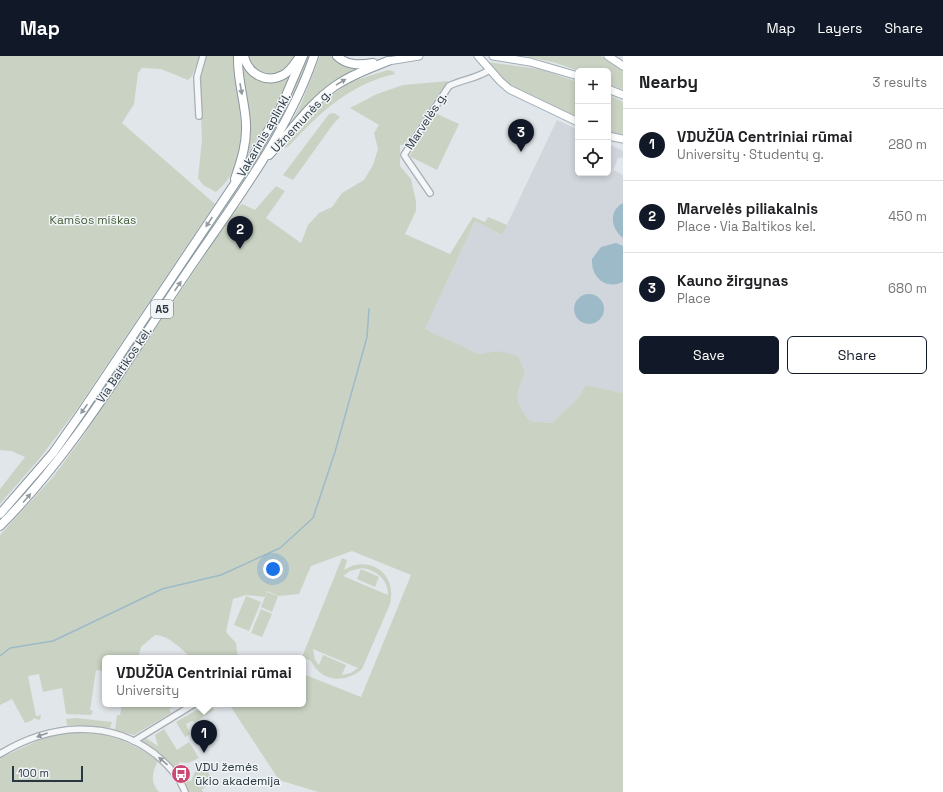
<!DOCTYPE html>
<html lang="en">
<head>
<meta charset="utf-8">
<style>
  body { margin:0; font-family:"Space Grotesk",sans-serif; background:#f6f6f6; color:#202124 }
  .controls { position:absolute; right:12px; top:12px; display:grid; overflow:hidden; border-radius:6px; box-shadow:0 2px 6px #0003 }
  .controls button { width:36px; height:36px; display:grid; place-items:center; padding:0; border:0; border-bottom:1px solid #e0e0e0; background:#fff; color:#202124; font:20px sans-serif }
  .scale { position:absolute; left:12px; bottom:10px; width:71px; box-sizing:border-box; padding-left:4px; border:2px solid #2a3741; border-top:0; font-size:11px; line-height:14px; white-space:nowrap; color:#2a3741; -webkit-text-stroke:3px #f1f5f7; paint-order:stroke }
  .you { position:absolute; left:273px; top:513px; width:14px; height:14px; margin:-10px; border:3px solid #fff; border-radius:50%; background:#1a73e8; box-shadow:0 0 0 6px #1a73e833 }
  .badge { display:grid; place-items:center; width:26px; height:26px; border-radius:50%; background:#111827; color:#fff; font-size:13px; font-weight:700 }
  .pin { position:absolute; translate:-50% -33px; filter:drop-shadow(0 1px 2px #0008) }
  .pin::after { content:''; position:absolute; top:21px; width:14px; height:12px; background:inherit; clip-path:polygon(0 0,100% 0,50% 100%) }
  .popup { position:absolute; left:102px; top:599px; width:204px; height:52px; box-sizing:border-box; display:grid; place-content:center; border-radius:6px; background:#fff; filter:drop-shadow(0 1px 3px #0005); font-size:13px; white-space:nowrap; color:#757577 }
  .popup b { font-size:15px; color:#202124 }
  .popup::after { content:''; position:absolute; left:50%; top:100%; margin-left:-8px; border:8px solid transparent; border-top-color:#fff }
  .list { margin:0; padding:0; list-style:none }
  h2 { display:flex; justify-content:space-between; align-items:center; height:52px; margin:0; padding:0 16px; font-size:17px }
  h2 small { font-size:13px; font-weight:400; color:#757577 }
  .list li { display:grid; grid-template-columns:26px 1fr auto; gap:12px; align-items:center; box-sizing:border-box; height:72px; padding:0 16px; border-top:1px solid #e0e0e0 }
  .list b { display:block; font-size:15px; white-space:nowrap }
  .list p { margin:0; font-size:13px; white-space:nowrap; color:#757577 }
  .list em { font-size:13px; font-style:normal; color:#757577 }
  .actions { display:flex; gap:8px; padding:12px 16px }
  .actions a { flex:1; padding:9px 0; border:1px solid #111827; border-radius:6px; text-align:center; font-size:14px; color:#111827 }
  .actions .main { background:#111827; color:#fff }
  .icon { flex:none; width:22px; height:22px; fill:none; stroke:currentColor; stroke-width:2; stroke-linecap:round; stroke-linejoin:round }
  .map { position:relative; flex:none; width:623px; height:736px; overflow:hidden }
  header { display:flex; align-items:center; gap:24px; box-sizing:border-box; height:56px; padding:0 20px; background:#111827; color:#fff }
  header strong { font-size:19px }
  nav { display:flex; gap:22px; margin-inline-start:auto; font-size:14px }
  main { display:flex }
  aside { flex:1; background:#fff }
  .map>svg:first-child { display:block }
</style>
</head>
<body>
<header>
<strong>Map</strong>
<nav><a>Map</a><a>Layers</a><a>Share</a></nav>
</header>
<main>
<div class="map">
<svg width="623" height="736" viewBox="0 0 623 736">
  <rect width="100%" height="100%" fill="#e1e6ea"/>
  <!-- built -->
  <path fill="#d0d6dc" d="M557,64L578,74V117H608V88L623,95V102H618L613,114L623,119V337L586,329L578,342L552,367L530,365L520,353L516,338L525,317L497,295L479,298L425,273L475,165L502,179Z"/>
  <!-- green -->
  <g fill="#cad3c3" fill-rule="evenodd">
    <path d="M0,0H200L192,20L188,24L161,13L142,12L138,17L134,48L122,67L215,148L75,356L40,402L0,448V433L25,401L11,395L0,394Z"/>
    <path d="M206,0H235C233,48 260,98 216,136L203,129L198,122L202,84L199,21Z"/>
    <path d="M246,0H296C285,19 274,22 255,15Z"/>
    <path d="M307,0H311L290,47L255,108L77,372L42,419L0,465V462L40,417L277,67Z"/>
    <path d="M320,0H333L336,4L364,12L349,19L286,76L301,48Z"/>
    <path d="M525,0H601L623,14V34L608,28V15H579L556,7Z"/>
    <path d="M242,5L244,11L254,21L291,18L273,57L245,102Z"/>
    <path d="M487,6L539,13L578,26V63L512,32Z"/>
    <path d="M388,14L393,15L395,18C350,28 319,57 289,90L285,92L283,90L325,44L350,26Z"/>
    <path d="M448,25L405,89H400V110L411,123L416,145V155L405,178L450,198L473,161L485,166L488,161L507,169L502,179L475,165L425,273L479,298L497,295L518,300L525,317C515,340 513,344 530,365L552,367L578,342L586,329L623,337V736H318L279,724L229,648H303V618L361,641L411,519L352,495L311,510L299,538L279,540L267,535L265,541L246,539L233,543L226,576L236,587L238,602H191C180,592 170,580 155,579L141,591L138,602H105V615L96,614L90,654L93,655L91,659L66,658L62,632L43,636L39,618L28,620L36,660L41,659L40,664L33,662V664L25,667L12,643L0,649V479L53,421L84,379L236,153L242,148L255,154L276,130L285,135L266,162L301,187L308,169L319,157L332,151L342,137L364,124L373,109L378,93L374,77L379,69L350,52L377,38L403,29Z"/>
    <path d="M608,38L623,46V79L608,77Z"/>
    <path d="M334,57L340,61L334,67L293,124L283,119L329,58Z"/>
    <path d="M435,57L459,68L437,114L411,101L410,99Z"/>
    <path d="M342,502L347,504L344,514C369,498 398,518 390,548L362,613C345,628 321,626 311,605L302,601ZM362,512C376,514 388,523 388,539L343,520L350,515ZM313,593L358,612L351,617L342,619L346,609L323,599L319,609L315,604Z"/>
    <path d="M361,513L379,521L375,531L357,523Z"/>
    <path d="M267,536L278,540L272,556L261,551Z"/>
    <path d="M246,540L261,546L249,575L234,569Z"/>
    <path d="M261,553L272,558L262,581L251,577Z"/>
    <path d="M122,648H180L169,653L171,657L134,679L115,674L117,659H120Z"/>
    <path d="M207,648H210L214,654L195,666L192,665L186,668L190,678L185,681L176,666Z"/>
    <path d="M76,662L112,666L110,672L67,669L66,663Z"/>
    <path d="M164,673L177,694L189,686L199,702L188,707L179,706L180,711L177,714L159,696L142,686L144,681L158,690L155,679Z"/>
    <path d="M78,675C109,677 134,687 158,705C152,716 150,726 159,736H0V702L46,681Z"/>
    <path d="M204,710L214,726L202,733L203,736H188L184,726L185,724L191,725L195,716Z"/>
  </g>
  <!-- water -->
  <g fill="#9dbac9">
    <path d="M623,147V182C611,173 608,155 623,147Z"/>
    <path d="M616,187L623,190V226C606,234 591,222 592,203L601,191Z"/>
    <circle cx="589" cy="253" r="15"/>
  </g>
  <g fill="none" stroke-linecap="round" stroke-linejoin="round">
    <!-- stream -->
    <path stroke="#9dbac9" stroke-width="1.5" d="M0,600L10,592L53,585L162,533L221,519L280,492L313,462L335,396L367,281L369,253"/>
    <defs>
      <g id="minor">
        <path d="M199,60L197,21L203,0"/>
        <path d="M430,137L404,99L449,30C462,23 477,23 489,14"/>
        <path d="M134,685L194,648"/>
        <path d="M0,698C49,668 108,662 155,698C168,709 179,720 185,736"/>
      </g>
      <g id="major">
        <path d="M478,0L500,25L509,33L578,66"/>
        <path d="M493,0L530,6L578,20"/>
        <path d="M608,0L623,10"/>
        <path d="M388,5L419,0"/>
        <path d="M608,33L623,39"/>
        <path d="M608,80L623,83"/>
      </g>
      <g id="highway">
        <path d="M244,0C248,18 266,28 283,19C291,15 295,7 300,0"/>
        <path d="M337,0C347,10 360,9 373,7"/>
        <path d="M269,99C291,76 309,48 335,30C351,19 370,12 388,5"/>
        <path d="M235,123C241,105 247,88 246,68C245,45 237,23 238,0"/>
        <path d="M0,458L53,397L79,360L252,102L278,58L303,0"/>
        <path d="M0,470C72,398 124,309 181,225C229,153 286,82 314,0"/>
      </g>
    </defs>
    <!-- minor casing -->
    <use href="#minor" stroke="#a6aeb4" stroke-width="8"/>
    <!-- major casing -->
    <use href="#major" stroke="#a1adb5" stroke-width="9"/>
    <!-- highway casing -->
    <use href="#highway" stroke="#8996a0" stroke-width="10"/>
    <!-- minor -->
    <use href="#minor" stroke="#f4f6f8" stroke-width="5.5"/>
    <!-- major -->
    <use href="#major" stroke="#fff" stroke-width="7"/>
    <!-- highway -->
    <use href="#highway" stroke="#fff" stroke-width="8"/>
  </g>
  <!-- one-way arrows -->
  <defs><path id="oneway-solid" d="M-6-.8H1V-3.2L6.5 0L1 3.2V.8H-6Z"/></defs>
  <g fill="#949ba0">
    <use href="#oneway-solid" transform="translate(341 26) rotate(-31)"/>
    <use href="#oneway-solid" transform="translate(241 33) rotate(80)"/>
    <use href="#oneway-solid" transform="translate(209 166) rotate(124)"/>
    <use href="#oneway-solid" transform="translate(178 230) rotate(-56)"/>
    <use href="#oneway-solid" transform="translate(84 353) rotate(125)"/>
    <use href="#oneway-solid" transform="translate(27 442) rotate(-49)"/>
  </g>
  <g fill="#8f969c">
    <use href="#oneway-solid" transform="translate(42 679) rotate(160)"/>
    <use href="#oneway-solid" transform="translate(163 705) rotate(-139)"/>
  </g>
  <!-- icons -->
  <defs>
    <symbol id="bus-disc" viewBox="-11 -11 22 22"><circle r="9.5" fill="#cb4a74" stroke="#f1f5f7"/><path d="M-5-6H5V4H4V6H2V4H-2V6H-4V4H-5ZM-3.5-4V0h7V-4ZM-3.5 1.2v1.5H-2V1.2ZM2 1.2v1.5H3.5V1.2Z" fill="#fff"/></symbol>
  </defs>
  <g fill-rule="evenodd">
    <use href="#bus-disc" x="170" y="707" width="22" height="22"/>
  </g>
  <g text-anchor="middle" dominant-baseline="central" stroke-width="3" stroke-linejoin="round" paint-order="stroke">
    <!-- shield labels -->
    <rect fill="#f1f5f7" stroke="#667078" stroke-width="1" x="151" y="244" width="22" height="18" rx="3"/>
    <g font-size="11" font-weight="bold" fill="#2a3741">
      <text x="162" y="253">A5</text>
    </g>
    <!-- street labels -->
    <g font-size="12" fill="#2a3741" stroke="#f1f5f7">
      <text transform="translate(301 65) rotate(-47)">Užnemunės g.</text>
      <text transform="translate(426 65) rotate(-57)">Marvelės g.</text>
      <text transform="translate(264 79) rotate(-60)">Vakarinis aplinkl.</text>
      <text transform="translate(124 309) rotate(-56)">Via Baltikos kel.</text>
    </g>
    <!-- park labels -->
    <g font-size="12" fill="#455d38" stroke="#f1f5f7">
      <text x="93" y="164">Kamšos miškas</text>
    </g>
    <!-- poi labels -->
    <g font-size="12" fill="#2a3741" stroke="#f1f5f7" text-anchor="start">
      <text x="195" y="711">VDU žemės<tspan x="195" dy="14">ūkio akademija</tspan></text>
    </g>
  </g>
</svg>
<div class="controls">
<button>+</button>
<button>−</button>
<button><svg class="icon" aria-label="locate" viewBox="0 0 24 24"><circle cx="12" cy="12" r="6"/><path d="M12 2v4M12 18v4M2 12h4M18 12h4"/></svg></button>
</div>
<div class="scale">100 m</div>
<div class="you"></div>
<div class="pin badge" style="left:204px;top:697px">1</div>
<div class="popup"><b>VDUŽŪA Centriniai rūmai</b>University</div>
<div class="pin badge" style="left:240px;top:193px">2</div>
<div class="pin badge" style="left:521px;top:96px">3</div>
</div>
<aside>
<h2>Nearby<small>3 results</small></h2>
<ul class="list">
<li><span class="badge">1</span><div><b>VDUŽŪA Centriniai rūmai</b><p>University · Studentų g.</p></div><em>280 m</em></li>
<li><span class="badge">2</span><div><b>Marvelės piliakalnis</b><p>Place · Via Baltikos kel.</p></div><em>450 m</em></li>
<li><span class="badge">3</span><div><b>Kauno žirgynas</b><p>Place</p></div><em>680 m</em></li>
</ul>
<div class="actions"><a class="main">Save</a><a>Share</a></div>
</aside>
</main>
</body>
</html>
